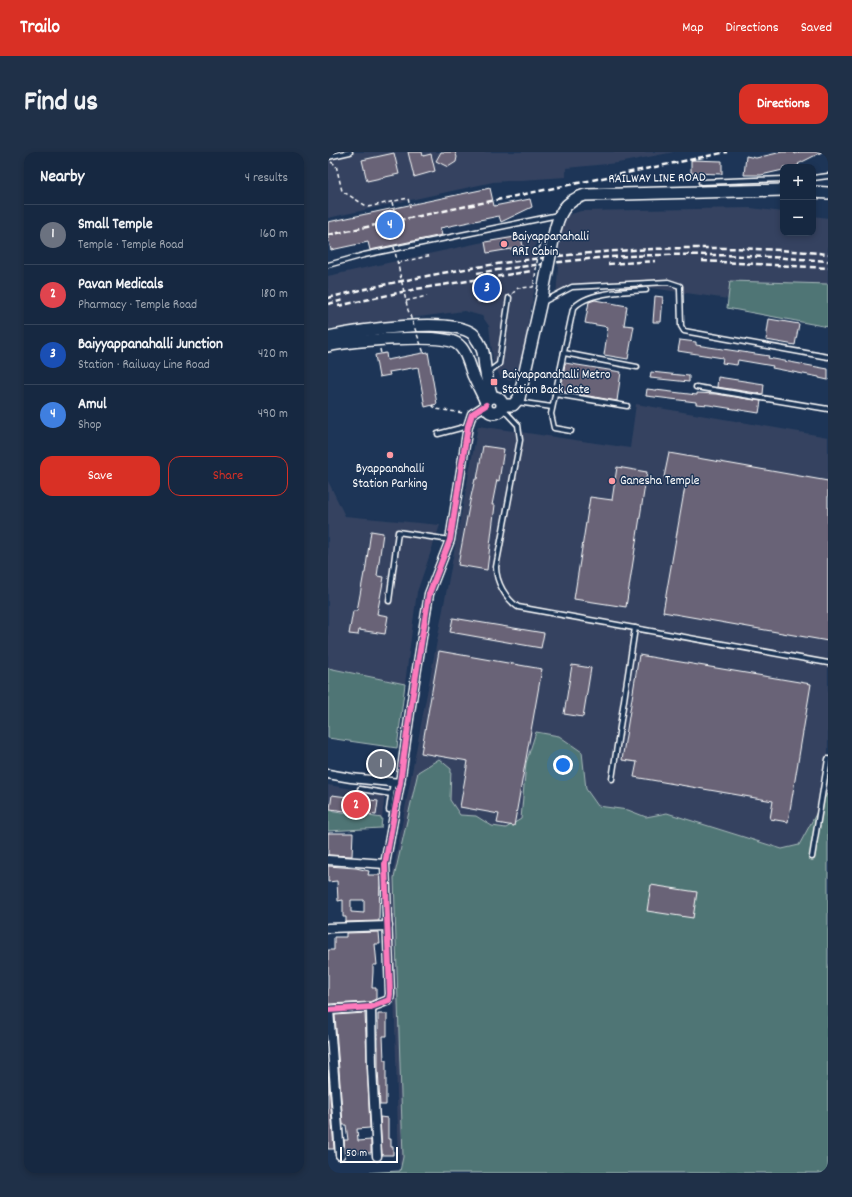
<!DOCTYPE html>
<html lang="en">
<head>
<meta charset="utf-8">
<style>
  body { margin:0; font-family:Dekko,sans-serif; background:#1f3048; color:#f1f3f6 }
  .controls { position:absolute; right:12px; top:12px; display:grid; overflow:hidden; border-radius:8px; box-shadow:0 2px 6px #0003 }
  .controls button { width:36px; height:36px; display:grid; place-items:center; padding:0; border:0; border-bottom:1px solid #35445a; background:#162841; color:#f1f3f6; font:20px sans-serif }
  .scale { position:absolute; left:12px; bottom:10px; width:58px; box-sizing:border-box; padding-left:4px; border:2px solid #fff; border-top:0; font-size:11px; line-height:14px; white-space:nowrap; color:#fff; -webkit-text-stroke:3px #1d3557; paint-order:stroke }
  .you { position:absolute; left:235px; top:613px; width:14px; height:14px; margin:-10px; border:3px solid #fff; border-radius:50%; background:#1a73e8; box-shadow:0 0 0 6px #1a73e833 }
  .badge { display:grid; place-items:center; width:26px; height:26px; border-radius:50%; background:#d93025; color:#fff; font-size:13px; font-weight:700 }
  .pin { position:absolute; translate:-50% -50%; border:2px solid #fff; box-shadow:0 1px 4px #0006 }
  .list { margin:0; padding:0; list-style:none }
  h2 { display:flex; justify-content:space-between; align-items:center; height:52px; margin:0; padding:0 16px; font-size:17px }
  h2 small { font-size:13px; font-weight:400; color:#9ea6b1 }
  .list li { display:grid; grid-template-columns:26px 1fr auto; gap:12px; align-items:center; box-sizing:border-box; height:60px; padding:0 16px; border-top:1px solid #35445a }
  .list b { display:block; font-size:15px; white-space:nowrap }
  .list p { margin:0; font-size:13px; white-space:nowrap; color:#9ea6b1 }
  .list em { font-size:13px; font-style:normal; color:#9ea6b1 }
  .actions { display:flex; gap:8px; padding:12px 16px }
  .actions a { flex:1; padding:9px 0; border:1px solid #d93025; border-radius:12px; text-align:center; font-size:14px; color:#d93025 }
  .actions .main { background:#d93025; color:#fff }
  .map { position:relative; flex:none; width:500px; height:1021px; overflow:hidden; border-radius:12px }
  header { display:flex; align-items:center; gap:24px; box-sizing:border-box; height:56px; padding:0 20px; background:#d93025; color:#fff }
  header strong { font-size:19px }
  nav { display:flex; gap:22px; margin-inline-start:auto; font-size:14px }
  .intro { display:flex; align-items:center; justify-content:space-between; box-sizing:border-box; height:96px; padding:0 24px }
  h1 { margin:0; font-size:28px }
  .button { padding:10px 18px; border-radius:12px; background:#d93025; color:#fff; font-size:14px; font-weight:700 }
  main { display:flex; gap:24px; padding:0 24px }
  aside { flex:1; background:#162841; border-radius:12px; box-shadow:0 2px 6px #0003 }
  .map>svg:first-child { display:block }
</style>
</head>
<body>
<header>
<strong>Trailo</strong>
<nav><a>Map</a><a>Directions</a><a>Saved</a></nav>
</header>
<div class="intro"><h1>Find us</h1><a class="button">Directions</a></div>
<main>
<aside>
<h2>Nearby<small>4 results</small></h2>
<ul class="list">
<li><span class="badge" style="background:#6b7280">1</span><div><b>Small Temple</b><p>Temple · Temple Road</p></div><em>160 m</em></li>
<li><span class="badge" style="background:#e0444e">2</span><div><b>Pavan Medicals</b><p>Pharmacy · Temple Road</p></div><em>180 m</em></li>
<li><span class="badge" style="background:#1a4fb4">3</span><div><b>Baiyyappanahalli Junction</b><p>Station · Railway Line Road</p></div><em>420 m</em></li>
<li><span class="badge" style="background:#3f7fe0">4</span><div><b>Amul</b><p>Shop</p></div><em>490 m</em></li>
</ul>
<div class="actions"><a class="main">Save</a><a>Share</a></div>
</aside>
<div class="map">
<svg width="500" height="1021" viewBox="0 0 500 1021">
  <rect width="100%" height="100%" fill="#1d3557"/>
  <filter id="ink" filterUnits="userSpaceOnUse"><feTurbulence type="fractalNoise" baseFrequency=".025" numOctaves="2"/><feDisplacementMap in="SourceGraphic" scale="8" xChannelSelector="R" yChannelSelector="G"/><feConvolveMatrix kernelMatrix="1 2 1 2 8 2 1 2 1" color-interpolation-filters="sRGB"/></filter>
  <g filter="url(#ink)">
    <!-- built -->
    <g fill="#344361">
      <path d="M0,0H346L290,11L238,16V25L165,30L0,66Z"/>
      <path d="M423,56L455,60V81H485V64L500,66V175L399,156L400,147L323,136L241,138L228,149L232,79L240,63L253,59Z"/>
      <path d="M208,82L207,134L192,219L182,228L173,227L165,209L161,174L154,164L136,159L0,177V124L178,85Z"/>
      <path d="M308,252L500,285V1020L313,997L71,1013L63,730L150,274L302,296Z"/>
      <path d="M0,329L17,364L112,373L89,440L77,532L0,516Z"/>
      <path d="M0,633L57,642L54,666L0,658Z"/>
    </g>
    <!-- green -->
    <g fill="#507475" stroke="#a8baba">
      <path d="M402,129L500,132V175L399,156Z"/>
      <path d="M0,516L77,532L69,596L0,586Z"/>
      <path d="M208,580L231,584L254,600L258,637L270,654L300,658L318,665L339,661L454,697L471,693L500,640V1021H33L72,1019L75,1005L66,726L90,620L111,607L123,617L122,648L132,663L148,664L164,674L178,676L193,667L198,611Z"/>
      <path d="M0,658L54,666L53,676L0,679Z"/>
    </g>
    <!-- building -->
    <g fill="#696477" stroke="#fff" fill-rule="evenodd">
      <path d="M80,0H94L95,4L103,2L107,19L86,25Z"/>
      <path d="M113,0H127L129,5L128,10L120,15L108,9Z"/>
      <path d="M454,0H466L467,2L471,0H494L470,12L471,13L466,15H455V18L433,23H416L418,4L428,6Z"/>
      <path d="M66,1L71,22L39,29L34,8Z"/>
      <path d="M363,8L394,9V22L363,21Z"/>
      <path d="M162,36L166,54L202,47L204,55L173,70L171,64L112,76L114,83L42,98L40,90L3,98L0,85V70Z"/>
      <path d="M193,84L195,95L159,101L157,90Z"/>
      <path d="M160,133L162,149L150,150L148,135Z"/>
      <path d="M327,144L335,145L333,170H325Z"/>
      <path d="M267,148L299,154L296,173L306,174L300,207L276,203L280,175L257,171L261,150Z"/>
      <path d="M441,167L471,172L467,193L438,188Z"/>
      <path d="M352,188L368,190V193L441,204L440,206L500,217V228L491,226V225L444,216L445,214L410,208L409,213L394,211L395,206L350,199Z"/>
      <path d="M100,200L109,252L97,255L90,215L61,220L62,223L51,225L47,203L58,201L59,208Z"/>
      <path d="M237,211L293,220L289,249L233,239Z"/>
      <path d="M323,220L361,224V230L322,226Z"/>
      <path d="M390,225L436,232L435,242L389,235Z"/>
      <path d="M319,237L369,243V241L388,242L433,249L431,261L381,253L368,252V250L318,244Z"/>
      <path d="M155,294L176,297L171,329L169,328L164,353H167L159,418L130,413L142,349L147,327H149Z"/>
      <path d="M341,301L500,329V489L335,460L358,329L336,325Z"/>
      <path d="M289,315L319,320L298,455L246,447L262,345L284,348Z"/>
      <path d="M43,379L55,381L49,424L56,425L49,462L60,464L57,482L31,478L30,483L21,482L25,459H29L36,421H37Z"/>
      <path d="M125,466L216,481L213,496L122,480Z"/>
      <path d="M111,499L214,517L186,674L169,671L171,662L132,655L140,609L93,601Z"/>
      <path d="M311,503L483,532L460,670L442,667L445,649L306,625L309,610L294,608Z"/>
      <path d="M244,513L263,516L255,565L236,562Z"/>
      <path d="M4,643L50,649L48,663L2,657Z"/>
      <path d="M0,681H25L24,704L0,703Z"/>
      <path d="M0,714L28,716L41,719L40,723H52L51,769L18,770V765H15V748L10,749L9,729L0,730ZM23,748H36V761L23,760Z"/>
      <path d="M323,733L369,740L365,766L319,759Z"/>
      <path d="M51,780L52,792H47L49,813H45V820L44,836H48V847L42,850L0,852V798H6V785H18V781Z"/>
      <path d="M37,861L42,976L29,977L30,989L43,988V1001H17L16,988H20L18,973H15L7,863Z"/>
      <path d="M50,862H59V884H55L56,908H58V953H52L50,916Z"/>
      <path d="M0,918L6,997H0Z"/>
      <path d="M52,965L60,966V987H63V995H65V1003H54Z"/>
    </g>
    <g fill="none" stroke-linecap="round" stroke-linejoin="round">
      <defs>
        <g id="lane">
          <path d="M0,5L22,0"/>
          <path d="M485,26L500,24"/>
          <path d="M373,30L455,27"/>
          <path d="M0,113L36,103L230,63"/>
          <path d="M215,150L244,135L340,130L352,134V137L353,174L356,179L500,205"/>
          <path d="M236,201L309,215"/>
          <path d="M158,219L163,218L171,212L181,146"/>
          <path d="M368,235L500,257"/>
          <path d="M227,242L299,254"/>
          <path d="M189,250L224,255"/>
          <path d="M174,256L190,273L192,288L168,415C168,430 178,447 190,455L500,511"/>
          <path d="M243,279L226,276L223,262L245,157C257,140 299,139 318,138"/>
          <path d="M110,282L140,274"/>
          <path d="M61,449L70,380L122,388"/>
          <path d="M284,627L307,476"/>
          <path d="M32,637L63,642"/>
          <path d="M61,658L65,630"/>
          <path d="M484,705L500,607"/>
        </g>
        <g id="street">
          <path d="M0,622L23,626L72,631"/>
          <path d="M0,708L57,712"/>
          <path d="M0,776L60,774"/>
          <path d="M43,855L44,916L49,1004"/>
          <path d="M0,858L43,855L61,848L62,842L57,712L72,631L82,560L101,442L122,388L140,274L144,262L158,253"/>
          <path d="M1,858L12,1003"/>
        </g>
        <g id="secondary">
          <path d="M485,40L500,41"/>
          <path d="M226,83C230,63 236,49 257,43L455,38"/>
          <path d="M0,185C28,179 123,164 145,182C147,183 148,187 150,189C158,201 155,209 158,221C159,229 162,237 164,245"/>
          <path d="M0,194C22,189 110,181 128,191C138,197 141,212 145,223C149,232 154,241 158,250"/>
          <circle cx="166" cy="253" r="8"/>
          <path d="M175,253H185L191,246L215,140"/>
        </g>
      </defs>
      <!-- lane casing -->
      <use href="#lane" stroke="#fff" stroke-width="7"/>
      <!-- street casing -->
      <use href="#street" stroke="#fff" stroke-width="11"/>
      <!-- secondary casing -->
      <use href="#secondary" stroke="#fff" stroke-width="14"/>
      <!-- path -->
      <g stroke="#fff" stroke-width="1.5" stroke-dasharray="4 3" stroke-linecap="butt">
        <path d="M3,10L8,13L14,39L40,55L80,46L82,56"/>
        <path d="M64,50L66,59"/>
        <path d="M211,96L215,89"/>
        <path d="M70,111L104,103"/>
        <path d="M184,142L190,136L205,135L206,132"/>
        <path d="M78,149L99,144"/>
        <path d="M52,197L53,202"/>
        <path d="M104,253L108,257L136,261"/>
      </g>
      <!-- lane -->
      <use href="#lane" stroke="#1d3557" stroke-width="4"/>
      <!-- street -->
      <use href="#street" stroke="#1d3557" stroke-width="8"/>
      <!-- secondary -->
      <use href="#secondary" stroke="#1d3557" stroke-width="11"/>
      <!-- rail -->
      <g stroke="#fff" stroke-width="2.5" stroke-dasharray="6 3" stroke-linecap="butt">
        <path d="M0,83L399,0"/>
        <path d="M374,109L500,116"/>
        <path d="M280,112L328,109"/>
        <path d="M149,121C189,115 229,110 270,106C346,100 424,103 500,109"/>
        <path d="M0,146C163,105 332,85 500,102"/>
        <path d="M0,152L16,148"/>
        <path d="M10,154L88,137L204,119"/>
      </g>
      <defs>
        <path id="secondary-bridge" d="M215,140L226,83"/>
      </defs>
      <!-- secondary-bridge casing -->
      <use href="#secondary-bridge" stroke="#fff" stroke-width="14" stroke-linecap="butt"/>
      <!-- path-bridge -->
      <g stroke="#fff" stroke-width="1.5" stroke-dasharray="4 3" stroke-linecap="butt">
        <path d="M66,95L80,158L96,201"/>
        <path d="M206,132L211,96"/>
      </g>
      <!-- secondary-bridge -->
      <use href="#secondary-bridge" stroke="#1d3557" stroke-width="11"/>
      <defs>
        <path id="cycleway" d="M0,858L43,855L61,848L62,842L57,712L72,631L82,560L101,442L122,388L140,274L144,262L158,253"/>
      </defs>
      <!-- cycleway casing -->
      <use href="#cycleway" stroke="#1d3557" stroke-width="8"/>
      <!-- cycleway -->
      <use href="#cycleway" stroke="#fd7abc" stroke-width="6"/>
    </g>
  </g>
  <!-- markers -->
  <g fill="#ff9aa2" stroke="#1d3557" stroke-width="1.5">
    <circle cx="176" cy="92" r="4"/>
    <rect x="162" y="226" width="8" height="8" rx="2"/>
    <circle cx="62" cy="303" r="4"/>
    <circle cx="284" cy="329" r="4"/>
  </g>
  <g text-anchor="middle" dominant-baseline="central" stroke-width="3" stroke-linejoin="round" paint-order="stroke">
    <!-- street labels -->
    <g font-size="13" fill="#fff" stroke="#1d3557">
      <text transform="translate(329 27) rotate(-1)">RAILWAY LINE ROAD</text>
    </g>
    <!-- poi labels -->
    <g font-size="13" fill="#fff" stroke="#1d3557" text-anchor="start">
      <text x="184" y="85">Baiyappanahalli<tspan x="184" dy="15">RRI Cabin</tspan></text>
      <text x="174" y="223">Baiyappanahalli Metro<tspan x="174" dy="15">Station Back Gate</tspan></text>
      <text x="62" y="317" text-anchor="middle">Byappanahalli<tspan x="62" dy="15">Station Parking</tspan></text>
      <text x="292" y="329">Ganesha Temple</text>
    </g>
  </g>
</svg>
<div class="controls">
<button>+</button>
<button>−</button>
</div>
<div class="scale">50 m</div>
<div class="you"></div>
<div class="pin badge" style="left:53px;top:612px;background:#6b7280">1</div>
<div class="pin badge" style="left:28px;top:653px;background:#e0444e">2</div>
<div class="pin badge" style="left:159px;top:136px;background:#1a4fb4">3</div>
<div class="pin badge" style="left:62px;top:73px;background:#3f7fe0">4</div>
</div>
</main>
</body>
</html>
